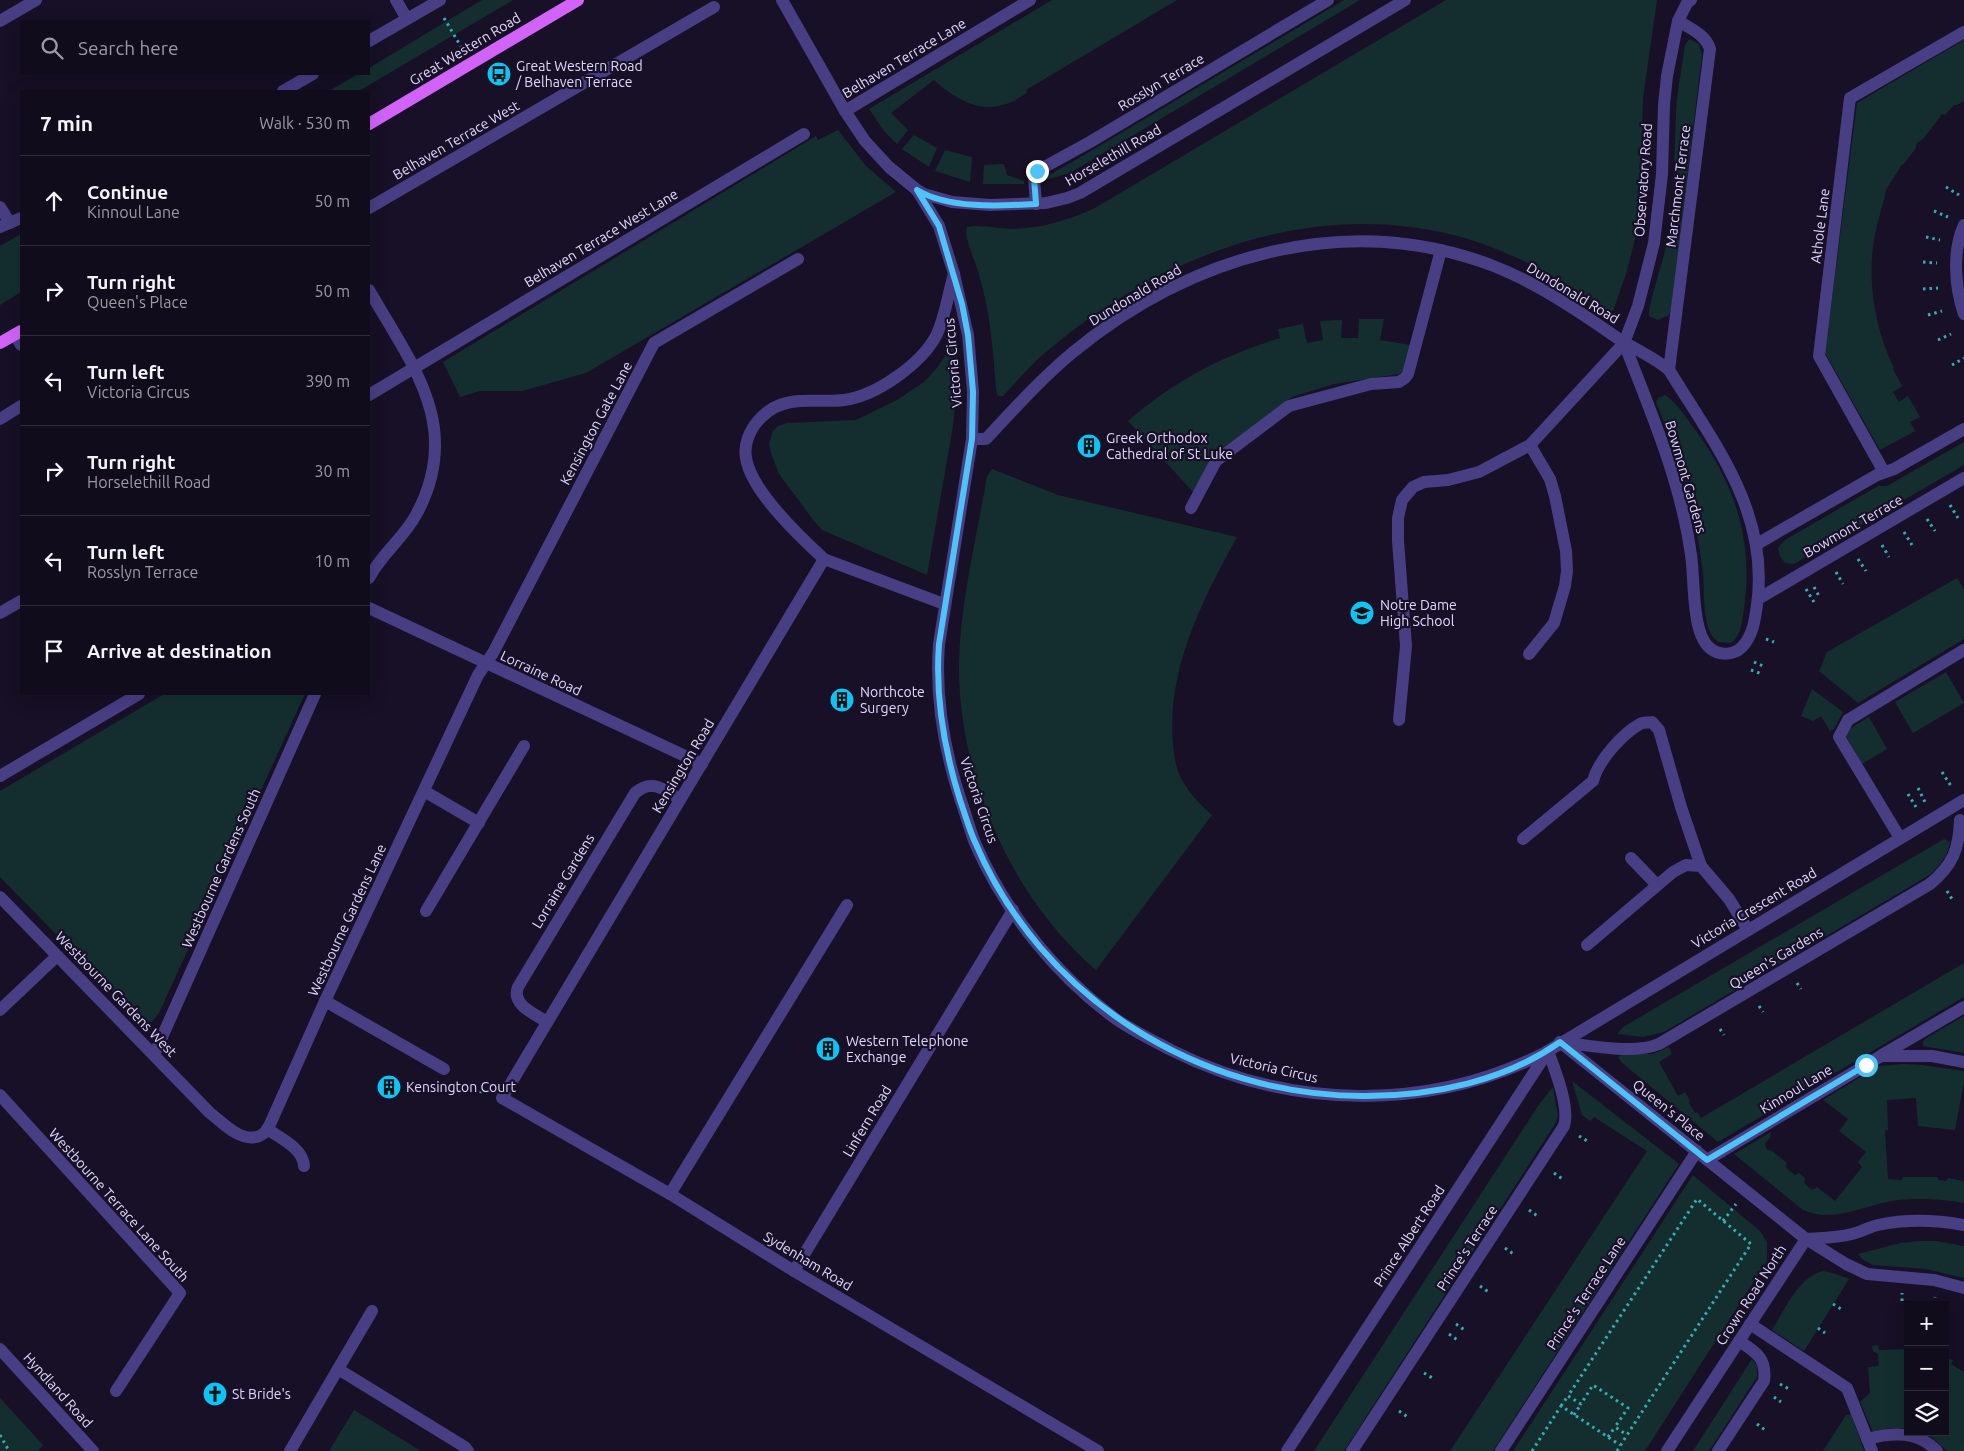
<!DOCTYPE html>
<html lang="en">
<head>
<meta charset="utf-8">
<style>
  body { margin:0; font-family:Ubuntu,sans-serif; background:#1a1525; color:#f1f3f6 }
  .controls { position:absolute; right:15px; bottom:15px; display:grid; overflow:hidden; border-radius:0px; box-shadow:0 5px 20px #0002 }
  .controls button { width:45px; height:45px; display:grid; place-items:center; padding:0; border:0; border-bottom:1px solid #302c3b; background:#110c1c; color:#f1f3f6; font:25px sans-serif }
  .stop { position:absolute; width:15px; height:15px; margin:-11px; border:4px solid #4fc3f7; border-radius:50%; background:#fff }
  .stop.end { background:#4fc3f7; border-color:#fff; box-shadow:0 1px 5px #0008 }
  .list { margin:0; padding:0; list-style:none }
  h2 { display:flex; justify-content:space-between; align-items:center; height:65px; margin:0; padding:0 20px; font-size:21px }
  h2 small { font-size:16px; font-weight:400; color:#9c9ba3 }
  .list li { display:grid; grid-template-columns:32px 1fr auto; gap:15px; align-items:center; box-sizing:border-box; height:90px; padding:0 20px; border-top:1px solid #302c3b }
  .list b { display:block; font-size:19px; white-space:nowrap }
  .list p { margin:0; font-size:16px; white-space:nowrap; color:#9c9ba3 }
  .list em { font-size:16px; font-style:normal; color:#9c9ba3 }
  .icon { flex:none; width:28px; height:28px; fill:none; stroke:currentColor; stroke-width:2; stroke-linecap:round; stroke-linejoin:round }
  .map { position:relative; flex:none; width:1964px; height:1451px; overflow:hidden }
  .search { position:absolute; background:#110c1c; box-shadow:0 5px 20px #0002; left:20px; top:20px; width:350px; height:55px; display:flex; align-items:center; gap:12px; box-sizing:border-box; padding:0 18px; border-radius:0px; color:#9c9ba3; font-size:19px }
  .panel { position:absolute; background:#110c1c; box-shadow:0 5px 20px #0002; left:20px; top:90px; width:350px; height:605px; border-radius:0px }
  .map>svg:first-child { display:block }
</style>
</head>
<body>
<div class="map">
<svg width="1964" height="1451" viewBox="0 0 1964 1451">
  <rect width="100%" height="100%" fill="#171026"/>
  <!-- green -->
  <g fill="#142e30">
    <path d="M482,0H513L359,91H329L358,74H369V68Z"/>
    <path d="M1052,0H1177L1026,90L1027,93C1020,97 1013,102 1006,104C978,114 953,97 934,80L891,113L908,130L897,144L884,131L869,109Z"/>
    <path d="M1344,0H1360L1070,173L1042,181L1047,176L1074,161Z"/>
    <path d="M1446,0H1657L1643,98L1640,187L1635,239L1627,271L1613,311L1608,312C1564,281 1518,254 1465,238C1311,194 1152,258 1037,360C1025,371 1015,384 1003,396H998L996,389C993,349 990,310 978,271C975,261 963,235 967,227C981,224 999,229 1013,229C1042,228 1069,220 1095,208Z"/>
    <path d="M1689,39L1699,44L1702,55L1671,310L1669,315L1658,320L1649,316C1647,309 1665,255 1667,242C1676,199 1674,157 1676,113C1677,90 1682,68 1685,45Z"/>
    <path d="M1964,40V101L1957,105H1954L1945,115L1942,114L1924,138L1916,144V148L1903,165L1902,164C1899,170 1887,187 1886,191C1882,209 1875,228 1873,247C1868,287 1876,331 1894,368L1893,369L1902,386L1893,392L1899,402L1908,396L1920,417L1910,422L1915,431L1880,450L1825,353L1857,103Z"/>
    <path d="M838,130L866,166L896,192L586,373L522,391H480L460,397L443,362L816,136L818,140Z"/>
    <path d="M914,135L937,148L929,167L902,149Z"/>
    <path d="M945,150L972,157L970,182L935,171Z"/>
    <path d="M1004,164L1007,175L1024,181V184H983L984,165Z"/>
    <path d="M21,234V292L0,305V246Z"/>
    <path d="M1359,319H1384L1380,340L1410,345L1403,371L1399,374L1334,384L1292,397L1218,452L1194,493L1128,421C1174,381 1222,356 1280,338L1278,329L1303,324L1307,343L1323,340L1320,321L1342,320L1341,338H1358Z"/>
    <path d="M955,341L957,388L953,426L927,575L822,530L814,521L779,474L771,453L769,443L773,431L778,426L787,423L856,420L897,400L924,382L937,368Z"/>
    <path d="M1665,395C1676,402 1685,416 1693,427C1734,481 1754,540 1744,608C1742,621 1742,634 1731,643L1718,642C1701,630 1705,593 1703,573C1696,513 1679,458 1656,402L1658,398Z"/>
    <path d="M1964,442V465L1794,564L1785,563L1780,556L1778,548L1785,540L1878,486H1887Z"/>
    <path d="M992,469L1058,495L1237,537C1203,599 1166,670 1173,744C1174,756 1176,769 1182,780C1190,794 1200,805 1212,815L1096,970C1011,898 958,775 959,664C960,603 977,536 987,476Z"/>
    <path d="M1957,578L1964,589V639L1858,703L1819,671L1827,652Z"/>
    <path d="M1946,672L1964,703L1913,733L1895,702Z"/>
    <path d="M1812,689L1843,712L1834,729L1830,731L1821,716L1813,721L1801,716Z"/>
    <path d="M164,694H305L159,1013L152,1022L140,1020L0,877V791Z"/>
    <path d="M1869,717L1887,749L1862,764L1844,732Z"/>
    <path d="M1944,839L1950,842C1948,855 1940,865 1931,874L1664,1032L1643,1037L1617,1034L1623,1027Z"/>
    <path d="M1964,963V997L1718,1142L1621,1062L1618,1057L1624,1054H1653L1669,1047L1672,1054L1659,1062L1678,1096L1685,1092L1690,1101L1689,1103L1695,1113L1697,1112L1701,1118Z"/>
    <path d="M1964,1016V1053L1923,1046V1041L1925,1039Z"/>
    <path d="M1903,1064L1922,1065L1964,1071V1082L1955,1130L1918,1126L1916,1098L1887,1100L1888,1130H1885L1888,1179L1901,1180L1903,1177H1937L1939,1180L1946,1181L1948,1178L1964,1181V1203C1942,1199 1920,1198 1898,1200C1867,1204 1833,1224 1803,1210L1734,1154L1771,1132L1770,1138L1765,1143L1766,1149L1772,1151L1787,1163L1786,1168L1795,1175L1799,1173L1805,1178L1804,1183L1812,1190L1817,1187L1835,1201L1862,1167L1858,1162L1866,1152L1839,1131L1848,1119L1823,1100L1878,1066Z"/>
    <path d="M1572,1081L1679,1164L1493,1451H1450L1647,1151L1594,1117L1590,1121L1582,1115Z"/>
    <path d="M1553,1087L1558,1116L1555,1124L1344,1451H1314L1540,1103Z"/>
    <path d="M1693,1175L1760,1231L1767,1242V1261L1645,1451H1513Z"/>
    <path d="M1919,1241H1936L1964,1246V1278L1926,1269L1873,1265L1862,1259L1858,1254L1900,1243Z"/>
    <path d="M1823,1271L1833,1273L1849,1279L1804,1351L1772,1330C1784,1311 1799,1276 1823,1271Z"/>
    <path d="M1878,1345L1879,1350L1908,1349V1428H1889L1873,1432L1860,1402L1870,1393L1868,1367L1879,1366L1878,1354L1873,1351L1872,1346Z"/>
    <path d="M1945,1358L1953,1360L1951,1364L1964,1372V1451H1947L1934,1439L1923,1432H1945Z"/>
    <path d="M1752,1359L1757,1366V1377L1709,1451H1693Z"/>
    <path d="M0,1398L43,1445L38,1451H0Z"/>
    <path d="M354,1410L421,1451H329Z"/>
    <path d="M1851,1414L1864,1451H1823L1846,1415Z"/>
  </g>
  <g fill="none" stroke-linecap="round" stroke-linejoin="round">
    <!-- path -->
    <g stroke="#35adb4" stroke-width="3" stroke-dasharray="2.5 4" stroke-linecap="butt">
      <path d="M444,18L463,50"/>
      <path d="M1946,187L1959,195"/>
      <path d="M1934,211L1948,217"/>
      <path d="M1926,237L1940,240"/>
      <path d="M1923,262L1937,263"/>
      <path d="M1923,289L1938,288"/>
      <path d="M1928,315L1942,311"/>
      <path d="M1938,340L1951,334"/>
      <path d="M1952,365L1964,358"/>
      <path d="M1950,505L1958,518"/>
      <path d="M1927,519L1935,531"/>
      <path d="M1904,532L1912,545"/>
      <path d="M1882,545L1889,557"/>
      <path d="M1858,559L1866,571"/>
      <path d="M1836,572L1843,584"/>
      <path d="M1814,587L1820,598"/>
      <path d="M1806,589L1814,602"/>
      <path d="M1766,639L1774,642"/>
      <path d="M1754,662L1765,667"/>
      <path d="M1751,670L1762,674"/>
      <path d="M1942,772L1951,786"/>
      <path d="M1918,788L1925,802"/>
      <path d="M1908,794L1916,807"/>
      <path d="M1947,891L1952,899"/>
      <path d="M1797,983L1801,989"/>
      <path d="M1759,1006L1763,1012"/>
      <path d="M1720,1029L1724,1035"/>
      <path d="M455,1083L485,1093"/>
      <path d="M1579,1136L1589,1142"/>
      <path d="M1554,1173L1564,1180"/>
      <path d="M1529,1210L1539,1217"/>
      <path d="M1723,1221L1736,1204"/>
      <path d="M1505,1248L1515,1255"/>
      <path d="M1480,1286L1490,1293"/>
      <path d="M1902,1301V1293"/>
      <path d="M1833,1304L1841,1309"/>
      <path d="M1934,1304L1935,1297"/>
      <path d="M1456,1324L1466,1331"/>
      <path d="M1818,1328L1825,1333"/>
      <path d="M1449,1334L1459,1341"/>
      <path d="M1424,1373L1434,1379"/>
      <path d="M1780,1384L1789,1389"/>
      <path d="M1774,1397L1781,1402"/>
      <path d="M1561,1406L1568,1396"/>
      <path d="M1399,1411L1409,1418"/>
      <path d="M1574,1415L1581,1404"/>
      <path d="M1757,1424L1765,1430"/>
      <path d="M0,1435L9,1451"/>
      <path d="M1608,1437L1615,1427"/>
      <path d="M1532,1451L1561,1406L1620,1445"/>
      <path d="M1617,1451L1627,1435L1751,1244L1697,1199L1568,1396L1581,1404L1593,1385L1628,1408L1615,1427L1627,1435"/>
    </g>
    <!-- minor -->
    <g stroke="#483e83" stroke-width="12">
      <path d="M396,0L407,19"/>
      <path d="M782,0L845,111L865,141L889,167L917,190L924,194L952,202L990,205L1046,203L1067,198L1080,193L1405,0"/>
      <path d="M0,21L36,0"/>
      <path d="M369,41L440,0"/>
      <path d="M283,91L313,74"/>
      <path d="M845,111L1030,0"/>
      <path d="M917,190L939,226L954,274L968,335L973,392L972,439L939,644C935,697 944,750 961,801C966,815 970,830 975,843C1005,912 1056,975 1116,1019C1133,1031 1152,1040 1171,1050C1288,1109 1430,1113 1548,1051C1555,1070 1570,1107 1564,1126L1352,1451"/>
      <path d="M1036,204L1034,177L1037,171L1090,142L1328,0"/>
      <path d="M0,207L10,223"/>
      <path d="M369,208L714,7"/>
      <path d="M1964,225C1952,251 1955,288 1964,314"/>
      <path d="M0,227L21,218"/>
      <path d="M369,290C412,365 464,427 416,515C403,539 381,554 369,578"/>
      <path d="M15,335L21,345"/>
      <path d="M1669,370L1710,49C1706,35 1690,28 1678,21"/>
      <path d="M369,395L804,134"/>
      <path d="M0,419L21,406"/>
      <path d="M972,439H986C1014,409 1041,379 1072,353C1190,256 1344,210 1491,265C1535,282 1574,308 1613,335C1631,348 1651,355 1669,370C1714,443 1770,513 1757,605C1755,619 1753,636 1742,647C1734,655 1720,656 1711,649C1691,635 1695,580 1691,555C1681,482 1651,412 1624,343"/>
      <path d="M1884,472L1819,356L1850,98L1964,32"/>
      <path d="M1191,508L1216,461L1289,406L1371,384L1399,382L1405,378L1408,374L1441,250"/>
      <path d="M1757,544L1877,475L1894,469L1964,429"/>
      <path d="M824,559C800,537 751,491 746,458C744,446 748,435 754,426C761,416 769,409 780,405C801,397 823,403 844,400C876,396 921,364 936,336C945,318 948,294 954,274"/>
      <path d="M1758,599L1964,478"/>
      <path d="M944,604L824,559L502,1098L670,1194L794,1271L1098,1451"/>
      <path d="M369,608L702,764"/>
      <path d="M0,613L21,601"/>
      <path d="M1529,654L1554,623L1565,586L1567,571L1566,551L1555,496L1550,479L1530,445"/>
      <path d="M1399,720L1406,646L1398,541V518L1402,500L1413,487L1424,482L1448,480L1479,472L1530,445L1624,343L1638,306L1654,243L1662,174L1664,105L1667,76L1678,21L1687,3L1691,0"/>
      <path d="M0,776L139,694"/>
      <path d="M424,791L479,823"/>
      <path d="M1900,838L1839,737L1848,720L1964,650"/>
      <path d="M1523,839L1593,781C1598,761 1622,734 1640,724C1643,722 1648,723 1652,722L1659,730L1681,807L1701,866"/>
      <path d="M1631,858L1657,885"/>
      <path d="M0,897L210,1113C222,1122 239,1141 256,1137C259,1137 264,1133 267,1131L325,1001L478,675L493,653L654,343L798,259"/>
      <path d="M426,911L524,746"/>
      <path d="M1587,945L1673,872L1686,865L1701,866L1729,899L1748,930"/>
      <path d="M325,1001L444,1069"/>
      <path d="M0,1010L57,956"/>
      <path d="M547,1022C535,1014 511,1005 518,987L635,793C652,778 664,790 680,799"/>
      <path d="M1560,1042C1589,1045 1632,1055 1659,1044L1930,884C1953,865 1959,849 1960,820"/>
      <path d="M1560,1042L1806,1239L1846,1264L1867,1274L1934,1280L1964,1288"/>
      <path d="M154,1055L315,694"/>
      <path d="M1882,1055L1964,1007"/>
      <path d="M0,1095L180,1293L116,1391"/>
      <path d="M267,1129C280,1138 303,1148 304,1166"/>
      <path d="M1707,1160L1881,1056H1932L1964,1062"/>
      <path d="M670,1194L847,905"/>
      <path d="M1806,1239C1821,1238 1837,1238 1852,1234C1861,1232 1869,1227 1878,1225C1906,1219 1936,1220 1964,1225"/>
      <path d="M794,1271L1013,910"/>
      <path d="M1750,1324L1847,1388L1872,1451"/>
      <path d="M0,1349L93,1451"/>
      <path d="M338,1369L372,1311"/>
      <path d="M1867,1439C1893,1432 1918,1431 1937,1451"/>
      <path d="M290,1451L338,1369L465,1447L468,1451"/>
      <path d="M1287,1451L1548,1051L1964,800"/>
      <path d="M1501,1451L1697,1151"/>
      <path d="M1667,1451L1806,1239"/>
      <path d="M1718,1451L1764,1381C1767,1358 1756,1352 1739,1341"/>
    </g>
    <!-- major -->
    <g stroke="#d163f9" stroke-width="12">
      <path d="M369,124L578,0"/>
      <path d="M0,343L21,331"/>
    </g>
  </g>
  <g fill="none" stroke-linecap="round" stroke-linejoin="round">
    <!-- route -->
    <path stroke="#4fc3f7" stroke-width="6" d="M1037,171L1034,177L1036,204C1000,206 948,209 917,190L939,226L962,304L968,335L973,392L972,439L939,644C935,697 944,749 960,800C965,814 969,829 975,842C1041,998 1199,1097 1366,1096C1433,1096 1505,1081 1560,1042L1707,1160L1866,1065"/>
  </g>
  <!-- icons -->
  <defs>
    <symbol id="bus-disc" viewBox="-11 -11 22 22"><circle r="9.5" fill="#0cc4f5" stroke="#171026"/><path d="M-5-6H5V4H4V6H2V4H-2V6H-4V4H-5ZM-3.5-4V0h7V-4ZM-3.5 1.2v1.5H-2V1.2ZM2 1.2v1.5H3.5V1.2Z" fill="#111"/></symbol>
    <symbol id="building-disc" viewBox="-11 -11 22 22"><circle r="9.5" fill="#0cc4f5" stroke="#171026"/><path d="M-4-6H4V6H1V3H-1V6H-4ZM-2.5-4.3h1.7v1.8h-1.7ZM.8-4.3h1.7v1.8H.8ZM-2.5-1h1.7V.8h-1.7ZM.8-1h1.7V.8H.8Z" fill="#111"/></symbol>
    <symbol id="school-disc" viewBox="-11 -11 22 22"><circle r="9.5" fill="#0cc4f5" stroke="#171026"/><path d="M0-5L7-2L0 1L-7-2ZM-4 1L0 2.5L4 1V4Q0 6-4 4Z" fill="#111"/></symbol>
    <symbol id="church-disc" viewBox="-11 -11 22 22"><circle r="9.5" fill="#0cc4f5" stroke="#171026"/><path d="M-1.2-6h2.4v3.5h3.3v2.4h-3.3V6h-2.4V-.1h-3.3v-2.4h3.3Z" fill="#111"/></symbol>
  </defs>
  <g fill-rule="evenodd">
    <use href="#bus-disc" x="485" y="60" width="28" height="28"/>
    <use href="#building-disc" x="1075" y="432" width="28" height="28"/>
    <use href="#school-disc" x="1348" y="599" width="28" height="28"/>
    <use href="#building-disc" x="828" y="686" width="28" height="28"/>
    <use href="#building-disc" x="814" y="1035" width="28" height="28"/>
    <use href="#building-disc" x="375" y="1073" width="28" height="28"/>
    <use href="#church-disc" x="201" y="1380" width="28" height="28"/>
  </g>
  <g text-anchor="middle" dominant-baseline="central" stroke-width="4.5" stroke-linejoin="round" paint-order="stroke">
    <!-- street labels -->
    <g font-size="14" fill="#e0d7fd" stroke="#171026">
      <text transform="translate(465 49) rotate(-31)">Great Western Road</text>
      <text transform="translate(904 58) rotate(-31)">Belhaven Terrace Lane</text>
      <text transform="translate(1161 82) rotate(-31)">Rosslyn Terrace</text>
      <text transform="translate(456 140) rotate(-30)">Belhaven Terrace West</text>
      <text transform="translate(1113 155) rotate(-30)">Horselethill Road</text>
      <text transform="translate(1643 180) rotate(-86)">Observatory Road</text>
      <text transform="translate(1678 186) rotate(-83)">Marchmont Terrace</text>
      <text transform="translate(1820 226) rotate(-83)">Athole Lane</text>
      <text transform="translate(601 238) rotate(-31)">Belhaven Terrace West Lane</text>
      <text transform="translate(1573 293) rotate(31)">Dundonald Road</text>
      <text transform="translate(1135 295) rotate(-31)">Dundonald Road</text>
      <text transform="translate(953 363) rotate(-95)">Victoria Circus</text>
      <text transform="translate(596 423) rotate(-62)">Kensington Gate Lane</text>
      <text transform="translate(1686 477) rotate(74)">Bowmont Gardens</text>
      <text transform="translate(1853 526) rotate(-30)">Bowmont Terrace</text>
      <text transform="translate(541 673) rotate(25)">Lorraine Road</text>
      <text transform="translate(683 766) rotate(-59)">Kensington Road</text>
      <text transform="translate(979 800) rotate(71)">Victoria Circus</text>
      <text transform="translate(221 868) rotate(-66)">Westbourne Gardens South</text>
      <text transform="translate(563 881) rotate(-59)">Lorraine Gardens</text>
      <text transform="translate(1754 908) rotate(-31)">Victoria Crescent Road</text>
      <text transform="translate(347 920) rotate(-65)">Westbourne Gardens Lane</text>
      <text transform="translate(1776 958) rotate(-31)">Queen's Gardens</text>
      <text transform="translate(116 994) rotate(46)">Westbourne Gardens West</text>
      <text transform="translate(1274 1068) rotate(13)">Victoria Circus</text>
      <text transform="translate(1796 1089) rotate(-31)">Kinnoul Lane</text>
      <text transform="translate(1669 1110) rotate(39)">Queen's Place</text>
      <text transform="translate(867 1121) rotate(-59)">Linfern Road</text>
      <text transform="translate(119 1205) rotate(48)">Westbourne Terrace Lane South</text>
      <text transform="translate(1409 1236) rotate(-57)">Prince Albert Road</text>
      <text transform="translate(1467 1248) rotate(-57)">Prince's Terrace</text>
      <text transform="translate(808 1261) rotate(31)">Sydenham Road</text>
      <text transform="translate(1586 1293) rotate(-57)">Prince's Terrace Lane</text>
      <text transform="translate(1751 1295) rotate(-57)">Crown Road North</text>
      <text transform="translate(58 1390) rotate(48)">Hyndland Road</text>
    </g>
    <!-- poi labels -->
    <g font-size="14" fill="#e0d7fd" stroke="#171026" text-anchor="start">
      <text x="516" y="66">Great Western Road<tspan x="516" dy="16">/ Belhaven Terrace</tspan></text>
      <text x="1106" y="438">Greek Orthodox<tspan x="1106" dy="16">Cathedral of St Luke</tspan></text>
      <text x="1380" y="605">Notre Dame<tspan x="1380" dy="16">High School</tspan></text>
      <text x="860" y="692">Northcote<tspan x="860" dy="16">Surgery</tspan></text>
      <text x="846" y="1041">Western Telephone<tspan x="846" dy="16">Exchange</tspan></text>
      <text x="406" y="1087">Kensington Court</text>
      <text x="232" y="1394">St Bride's</text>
    </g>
  </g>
</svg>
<div class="controls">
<button>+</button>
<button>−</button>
<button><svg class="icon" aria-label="layers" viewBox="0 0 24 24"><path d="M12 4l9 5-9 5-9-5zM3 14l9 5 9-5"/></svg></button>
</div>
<div class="stop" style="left:1866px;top:1065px"></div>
<div class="stop end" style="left:1037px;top:171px"></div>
<div class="search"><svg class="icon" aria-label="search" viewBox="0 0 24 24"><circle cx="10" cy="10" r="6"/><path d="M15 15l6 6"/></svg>Search here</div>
<section class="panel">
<h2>7 min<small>Walk · 530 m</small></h2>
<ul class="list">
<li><svg class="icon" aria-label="ahead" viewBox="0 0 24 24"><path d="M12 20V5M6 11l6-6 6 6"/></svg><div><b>Continue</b><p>Kinnoul Lane</p></div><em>50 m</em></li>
<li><svg class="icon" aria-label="right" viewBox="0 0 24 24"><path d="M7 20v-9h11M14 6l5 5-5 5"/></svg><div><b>Turn right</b><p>Queen's Place</p></div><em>50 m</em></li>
<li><svg class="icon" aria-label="left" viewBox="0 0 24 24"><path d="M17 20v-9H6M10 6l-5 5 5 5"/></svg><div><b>Turn left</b><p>Victoria Circus</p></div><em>390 m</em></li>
<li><svg class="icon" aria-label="right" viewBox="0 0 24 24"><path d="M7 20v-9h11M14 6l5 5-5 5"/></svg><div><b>Turn right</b><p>Horselethill Road</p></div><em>30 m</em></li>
<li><svg class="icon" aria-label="left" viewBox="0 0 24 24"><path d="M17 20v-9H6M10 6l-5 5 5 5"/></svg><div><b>Turn left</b><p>Rosslyn Terrace</p></div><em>10 m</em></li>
<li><svg class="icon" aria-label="arrive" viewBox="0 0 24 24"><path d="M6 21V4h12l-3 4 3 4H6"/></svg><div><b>Arrive at destination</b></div></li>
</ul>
</section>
</div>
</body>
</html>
